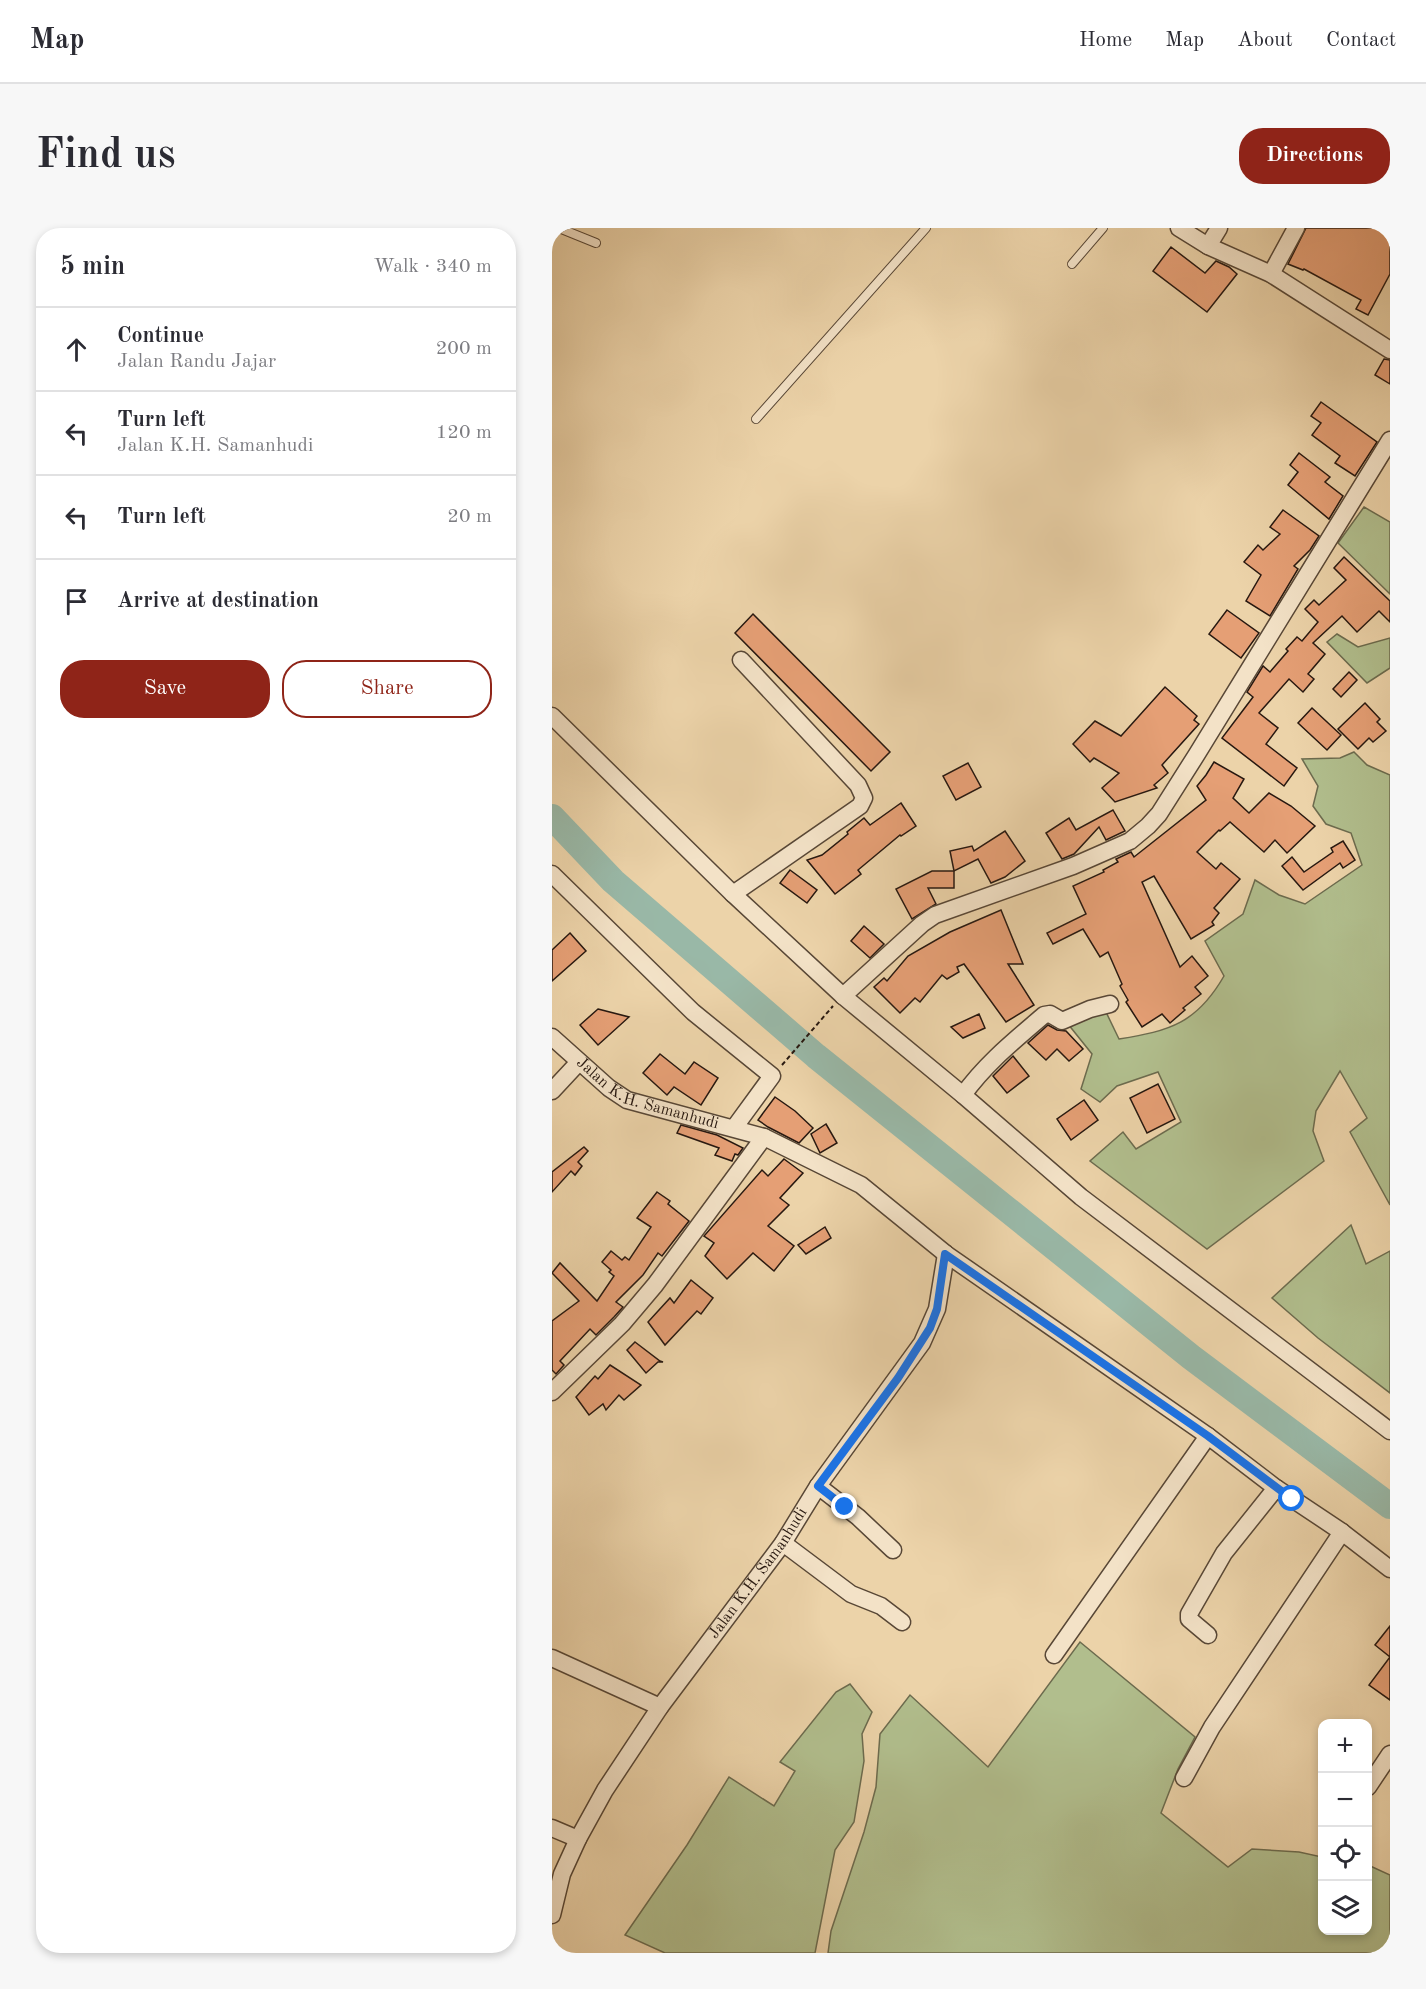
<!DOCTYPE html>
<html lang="en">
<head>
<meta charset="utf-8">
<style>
  body { margin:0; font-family:"Old Standard TT",serif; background:#f7f7f7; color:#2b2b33 }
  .controls { position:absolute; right:18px; bottom:18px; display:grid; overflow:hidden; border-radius:12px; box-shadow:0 3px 9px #0003 }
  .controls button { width:54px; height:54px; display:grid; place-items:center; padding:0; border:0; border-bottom:2px solid #e1e1e2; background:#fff; color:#2b2b33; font:30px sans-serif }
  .stop { position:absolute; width:18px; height:18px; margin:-14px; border:4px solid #1a73e8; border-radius:50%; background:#fff }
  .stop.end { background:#1a73e8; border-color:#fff; box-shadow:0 2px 6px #0008 }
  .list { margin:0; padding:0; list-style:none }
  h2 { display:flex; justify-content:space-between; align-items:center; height:78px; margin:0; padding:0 24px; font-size:26px }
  h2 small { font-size:20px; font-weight:400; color:#7c7c81 }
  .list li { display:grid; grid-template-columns:39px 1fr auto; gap:18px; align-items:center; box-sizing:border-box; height:84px; padding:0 24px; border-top:2px solid #e1e1e2 }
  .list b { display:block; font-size:22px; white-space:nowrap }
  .list p { margin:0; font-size:20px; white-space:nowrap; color:#7c7c81 }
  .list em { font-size:20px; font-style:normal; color:#7c7c81 }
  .actions { display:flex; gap:12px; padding:18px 24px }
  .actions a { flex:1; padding:14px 0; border:2px solid #8f2418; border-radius:24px; text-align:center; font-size:21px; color:#8f2418 }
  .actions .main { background:#8f2418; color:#fff }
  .icon { flex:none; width:33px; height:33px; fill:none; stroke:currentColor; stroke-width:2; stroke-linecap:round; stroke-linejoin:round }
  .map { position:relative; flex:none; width:838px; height:1725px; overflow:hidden; border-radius:24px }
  header { display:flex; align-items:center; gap:36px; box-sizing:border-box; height:84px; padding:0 30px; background:#fff; border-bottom:2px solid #e1e1e2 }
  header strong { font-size:28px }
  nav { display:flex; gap:33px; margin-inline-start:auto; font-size:21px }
  .intro { display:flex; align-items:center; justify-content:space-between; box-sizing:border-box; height:144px; padding:0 36px }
  h1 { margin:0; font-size:42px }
  .button { padding:15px 27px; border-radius:24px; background:#8f2418; color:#fff; font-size:21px; font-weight:700 }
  main { display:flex; gap:36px; padding:0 36px }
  aside { flex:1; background:#fff; border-radius:24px; box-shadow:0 3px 9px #0003 }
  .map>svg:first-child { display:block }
</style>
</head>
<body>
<header>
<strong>Map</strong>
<nav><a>Home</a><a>Map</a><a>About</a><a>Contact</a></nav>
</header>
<div class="intro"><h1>Find us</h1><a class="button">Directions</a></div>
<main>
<aside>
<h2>5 min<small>Walk · 340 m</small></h2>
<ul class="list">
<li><svg class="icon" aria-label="ahead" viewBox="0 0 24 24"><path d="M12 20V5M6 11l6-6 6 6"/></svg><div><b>Continue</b><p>Jalan Randu Jajar</p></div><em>200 m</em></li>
<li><svg class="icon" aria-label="left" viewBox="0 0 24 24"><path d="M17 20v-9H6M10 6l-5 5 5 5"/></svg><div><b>Turn left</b><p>Jalan K.H. Samanhudi</p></div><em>120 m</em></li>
<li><svg class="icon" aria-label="left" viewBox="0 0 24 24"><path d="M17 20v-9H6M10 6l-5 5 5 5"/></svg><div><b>Turn left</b></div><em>20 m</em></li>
<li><svg class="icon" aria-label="arrive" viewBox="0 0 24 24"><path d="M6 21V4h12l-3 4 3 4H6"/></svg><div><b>Arrive at destination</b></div></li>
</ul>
<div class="actions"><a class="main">Save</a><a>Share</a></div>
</aside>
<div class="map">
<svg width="838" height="1725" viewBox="0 0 838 1725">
  <rect width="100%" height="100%" fill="#ecd3a9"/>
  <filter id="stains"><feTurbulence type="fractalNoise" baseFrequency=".00333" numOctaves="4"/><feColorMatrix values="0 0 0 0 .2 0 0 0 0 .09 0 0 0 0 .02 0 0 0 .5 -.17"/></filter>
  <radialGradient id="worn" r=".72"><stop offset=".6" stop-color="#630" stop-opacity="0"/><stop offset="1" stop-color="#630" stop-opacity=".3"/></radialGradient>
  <!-- green -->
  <g fill="#b1be8d" stroke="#6c6b4e" stroke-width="1.5">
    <path d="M812,279L838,294V366L786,315Z"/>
    <path d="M785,406L806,419L838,410V440L815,455L775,414Z"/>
    <path d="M802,524L815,537L838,547V977L798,904L815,890L788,843L764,883L761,903L772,933L655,1021L538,933L571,904L584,921L629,894L606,844L565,858L548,874L529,861L540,826L516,796L553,782L567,811C618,803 645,795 672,748L653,713L691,686L703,652L727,667L753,676L810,637L799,605L774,596L761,578L766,558L750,531L788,530Z"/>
    <path d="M799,997L814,1036L838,1023V1165L766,1110L720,1070Z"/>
    <path d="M528,1414L643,1509L626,1541L609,1585L676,1639L700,1621L747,1624L770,1629V1702H816V1637L838,1647V1725H276L279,1703L312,1604L324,1559L328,1506L358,1467L436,1539Z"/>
    <path d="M298,1456L320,1484L310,1506L312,1533L302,1594L283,1622L263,1725H113L73,1707L135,1617L177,1549L222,1578L243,1543L228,1534L284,1464Z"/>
  </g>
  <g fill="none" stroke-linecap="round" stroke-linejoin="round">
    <!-- river -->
    <path stroke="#99b8a7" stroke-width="26" d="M0,589L61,653L264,828L639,1129L838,1278"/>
  </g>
  <!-- building -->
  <g fill="#e59f75" stroke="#271810" stroke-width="1.5">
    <path d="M754,0H838V46L816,87L804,81L809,72L752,41L751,42L736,36Z"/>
    <path d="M619,19L653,45L664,33L677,39L685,46L655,84L601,43Z"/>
    <path d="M832,131L838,132V156L823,147Z"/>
    <path d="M769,174L825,214L803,248L783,235L788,228L760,207L769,195L759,188Z"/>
    <path d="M747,225L778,249L773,254L791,268L777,291L736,257L746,244L738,237Z"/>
    <path d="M731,282L767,308L758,322L742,338L746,341L718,388L694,373L709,347L692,334L706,317L711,322L728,306L718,299Z"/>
    <path d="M792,329L838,373V394L827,383L805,404L790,388L761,415L773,426L756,446L762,451L751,464L737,451L707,485L726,500L714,516L745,540L732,558L670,510L701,469L695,464L711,438L718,444L736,423L734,421L745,409L750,413L766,394L753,381L762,372L767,377L794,352L782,340Z"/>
    <path d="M675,382L707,405L689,430L657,406Z"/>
    <path d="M201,386L338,524L319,543L183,405Z"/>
    <path d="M797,444L805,452L789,469L781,461Z"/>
    <path d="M613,459L645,488L642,492L647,496L610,537L616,545L602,557L605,560L563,574L550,560L567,545L542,530L538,534L521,516L543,493L569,508Z"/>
    <path d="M813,475L828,491L825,494L834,503L821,514L817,510L806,521L786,501Z"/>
    <path d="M760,480L789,507L775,522L746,495Z"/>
    <path d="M662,534L692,551L681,570L697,585L717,565L739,578L763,598L735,625L723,612L712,624L678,594L668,603L667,602L645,624L664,641L669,635L688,651L662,680L667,685L660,694L662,697L639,711L602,648L590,654L628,739L640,728L656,748L643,759L649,766L631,780L633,782L618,795L610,786L590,799L574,774L576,772L568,758L570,756L556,724L548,729L531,701L501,716L495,705L534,686L521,658L552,644L551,642L566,634L564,631L579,624L582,629L654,572L645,558L654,547Z"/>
    <path d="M416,535L429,559L404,572L391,548Z"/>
    <path d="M349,575L364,598L349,608L348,607L306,642L309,646L283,666L255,632L270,627L296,606L295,604L312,590L318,597Z"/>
    <path d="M561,582L573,603L554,612L547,599L522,626L510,631L494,605L517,590L524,602Z"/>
    <path d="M453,603L473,633L453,649L439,655L426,631L402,643L398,623L420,618L422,623Z"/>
    <path d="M791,613L803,632L791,640L788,635L751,662L730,638L740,629L752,644L781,624L779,620Z"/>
    <path d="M238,642L265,662L255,675L228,655Z"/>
    <path d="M380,643H402V660H376L384,676L360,691L344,661Z"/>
    <path d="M449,682L471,736H456L482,777L454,794L412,736L405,739L407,744L395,751L390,747L368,774L363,770L348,785L322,759L332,750L335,753L356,728L398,704Z"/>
    <path d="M312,698L332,716L318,730L299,713Z"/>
    <path d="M18,705L34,723L0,753V722Z"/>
    <path d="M46,781L77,789L46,817L28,797Z"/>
    <path d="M427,786L433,800L411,810L399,799Z"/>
    <path d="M496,797L505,802L514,803L531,821L517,833L505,821L494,832L476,815Z"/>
    <path d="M108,826L133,846L142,834L166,850L149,877L122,859L115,867L91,845Z"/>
    <path d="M461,828L477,848L455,865L441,848Z"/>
    <path d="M606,856L623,891L595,905L578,870Z"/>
    <path d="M223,869L243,883L261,900L247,915L216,899L206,892Z"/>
    <path d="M532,872L546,892L519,912L505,891Z"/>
    <path d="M274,896L285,915L268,925L259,906Z"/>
    <path d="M129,897L165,907L191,920L186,927L183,926L180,933L163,927L167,920L125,905Z"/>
    <path d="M32,919L36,923L26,934L30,938L23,947L19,943L0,964V944Z"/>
    <path d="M232,931L251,945L228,970L237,977L216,998L242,1018L222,1043L201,1025L175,1051L153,1028L162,1015L152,1008L210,942L216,948Z"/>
    <path d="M105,964L118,973L116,976L137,993L110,1028L106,1025L91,1047L64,1074L71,1079L62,1089L44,1107L38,1101L8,1133L12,1137L4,1146L0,1142V1093L27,1073L0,1045L8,1035L45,1073L62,1048L57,1044L59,1042L50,1034L59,1023L70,1032L73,1029L77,1032L99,999L85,990Z"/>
    <path d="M273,999L279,1010L254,1026L246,1017Z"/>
    <path d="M139,1052L161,1070L149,1086L145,1083L113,1117L96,1094L118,1070L122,1075Z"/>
    <path d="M83,1114L108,1133L111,1134H106L94,1145L75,1122Z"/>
    <path d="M58,1137L89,1157L72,1172L67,1167L54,1182L51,1176L37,1187L24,1169L43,1148L46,1151Z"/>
    <path d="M838,1398V1472L817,1457L838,1429L823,1417Z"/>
  </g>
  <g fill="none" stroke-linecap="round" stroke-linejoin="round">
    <defs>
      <g id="lane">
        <path d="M7,0L44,15"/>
        <path d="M520,36L551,0"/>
        <path d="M204,191L374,0"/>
      </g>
      <g id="street">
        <path d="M627,0L656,18L719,46L838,122"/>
        <path d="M656,18L667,0"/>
        <path d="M719,46L744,0"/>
        <path d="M0,488L181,666L291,768L411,867L529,969L838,1203"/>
        <path d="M0,646L141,784L220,848L182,900"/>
        <path d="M181,666L308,578L312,570L306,557L189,432"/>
        <path d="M291,768L370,696L383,687L521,638L578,613L596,598L607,586L645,526L838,212"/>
        <path id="s1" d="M0,809L57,860L75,872L212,909L309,957L394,1026L656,1208L724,1260L790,1304L838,1341"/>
        <path d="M0,863L27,834"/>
        <path d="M411,867C434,835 463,812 492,787L498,786L510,793L538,781L558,776"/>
        <path d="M0,1164L70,1096L103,1057L212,909"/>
        <path d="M266,1258L306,1289L341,1322"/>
        <path d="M231,1315L299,1366L329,1378L350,1394"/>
        <path d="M656,1407L637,1391V1386L672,1325L724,1260"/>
        <path d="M502,1427L656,1208"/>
        <path d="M0,1430L108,1479"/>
        <path d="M632,1550L660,1499L790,1304"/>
        <path d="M816,1559L838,1526"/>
        <path d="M0,1600L26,1611"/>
        <path id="s2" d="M0,1687L10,1646L26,1611L53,1562L108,1479L231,1315L266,1258L370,1115L385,1081L394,1026"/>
      </g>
    </defs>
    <!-- lane casing -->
    <use href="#lane" stroke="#584736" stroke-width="10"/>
    <!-- street casing -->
    <use href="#street" stroke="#584736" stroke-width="19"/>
    <!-- path -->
    <path stroke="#271810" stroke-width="2" stroke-dasharray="4.5 3" stroke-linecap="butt" d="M230,837L281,778"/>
    <!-- lane -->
    <use href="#lane" stroke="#f3e2c7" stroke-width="8"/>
    <!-- street -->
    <use href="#street" stroke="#f3e2c7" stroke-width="16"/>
  </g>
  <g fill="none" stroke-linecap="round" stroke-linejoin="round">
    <!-- route -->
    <path stroke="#1a73e8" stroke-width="8" d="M293,1279L266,1258L346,1150L378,1100L385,1081L393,1026L656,1208L740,1271"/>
  </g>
  <g text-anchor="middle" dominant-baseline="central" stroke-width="5" stroke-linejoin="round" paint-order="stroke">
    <!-- street labels -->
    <g font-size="16" fill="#271810" stroke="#f3e2c7">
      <text stroke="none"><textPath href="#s1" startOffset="114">Jalan K.H. Samanhudi</textPath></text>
      <text stroke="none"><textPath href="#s2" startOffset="402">Jalan K.H. Samanhudi</textPath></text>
    </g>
  </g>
  <rect width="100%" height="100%" filter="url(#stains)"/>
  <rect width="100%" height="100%" fill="url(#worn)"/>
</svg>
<div class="controls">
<button>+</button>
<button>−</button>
<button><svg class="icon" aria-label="locate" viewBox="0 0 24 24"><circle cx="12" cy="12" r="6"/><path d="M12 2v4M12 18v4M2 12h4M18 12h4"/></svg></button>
<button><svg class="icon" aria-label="layers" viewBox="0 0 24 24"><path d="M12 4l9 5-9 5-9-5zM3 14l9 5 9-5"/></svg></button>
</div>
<div class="stop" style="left:740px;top:1271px"></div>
<div class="stop end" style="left:293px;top:1279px"></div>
</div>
</main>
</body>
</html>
